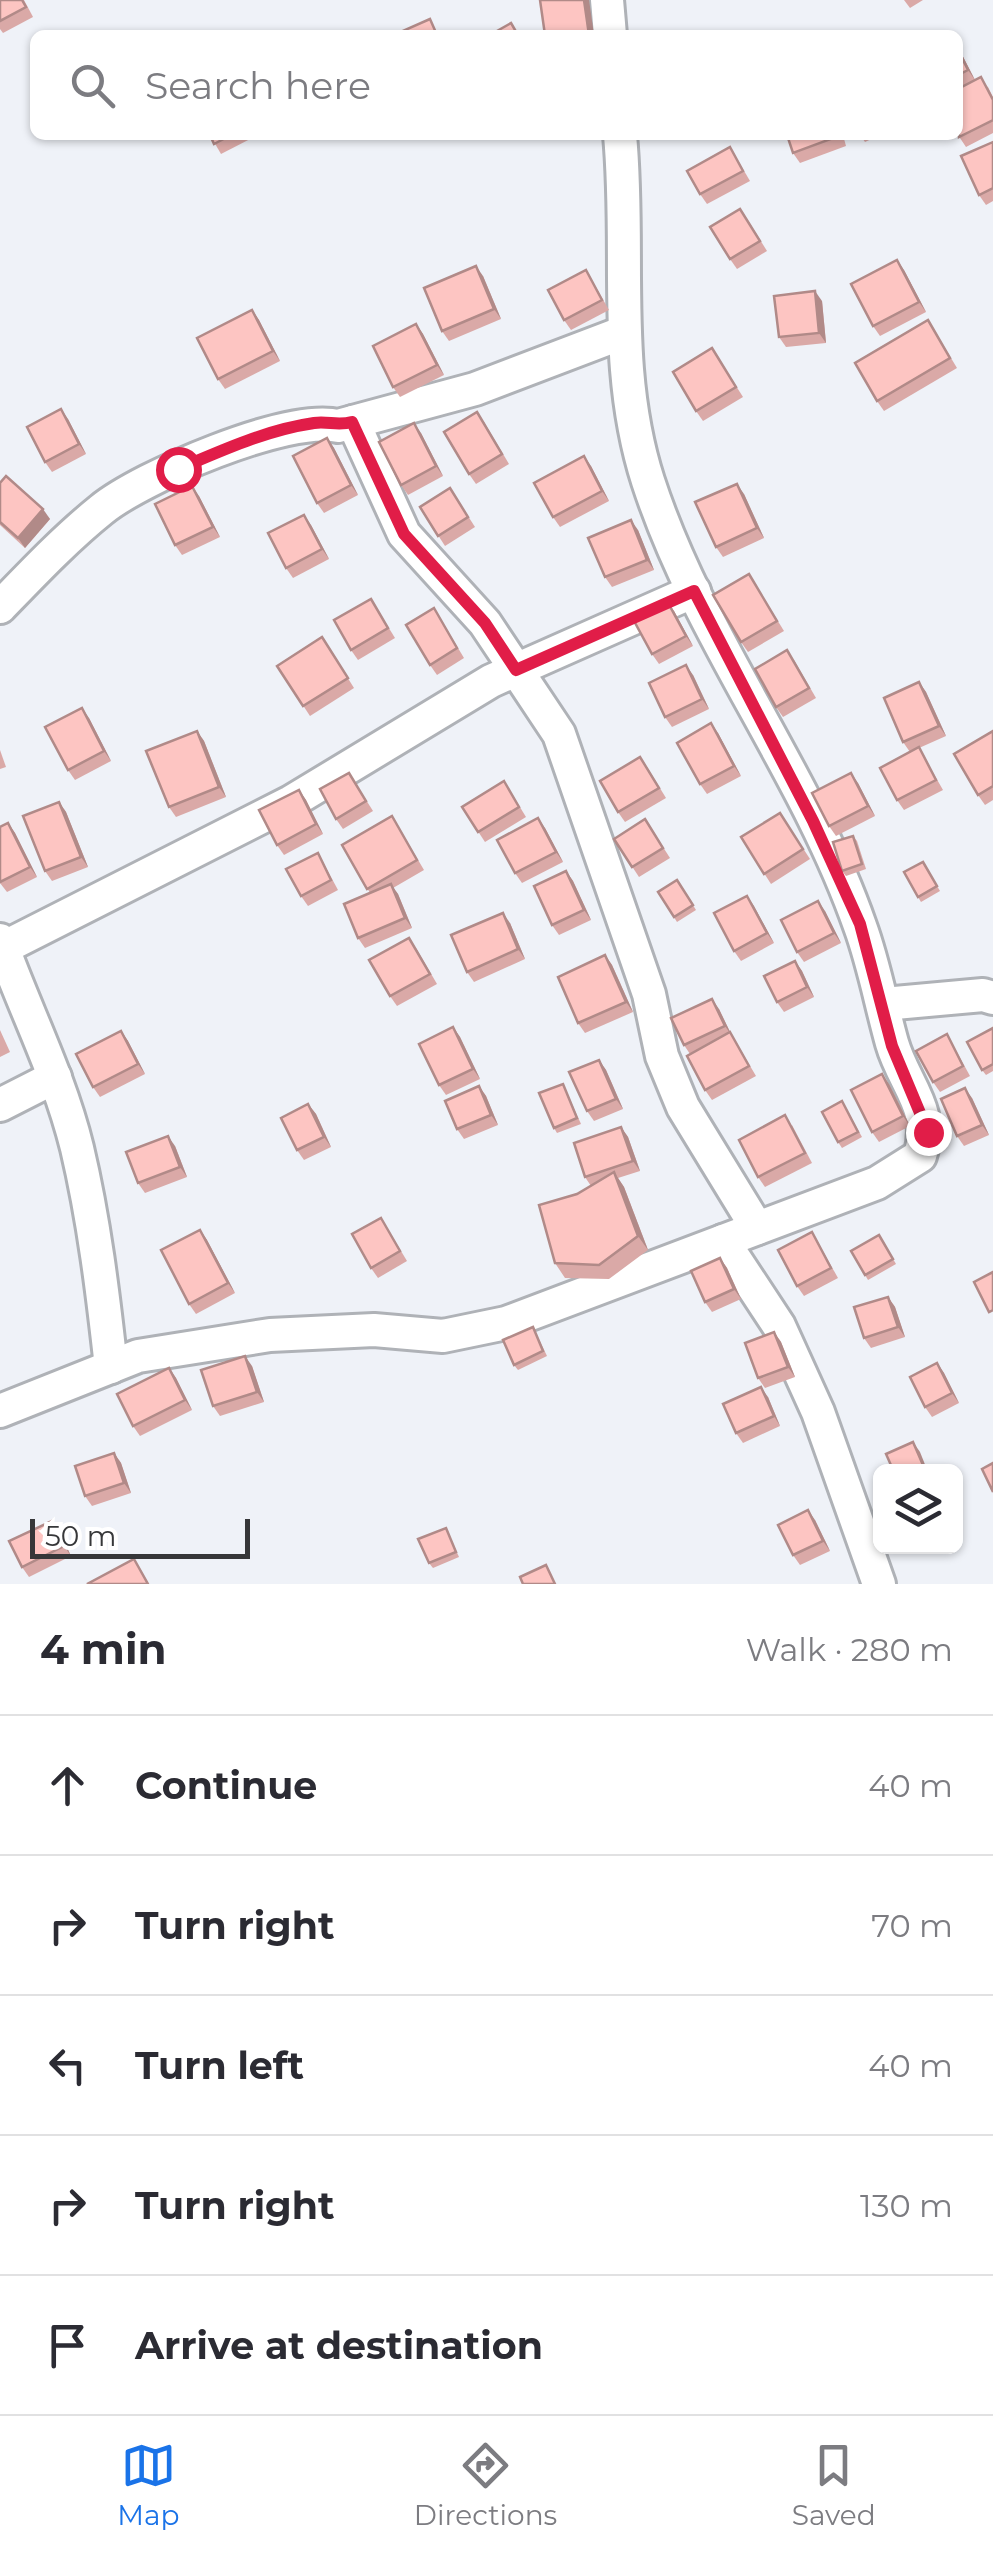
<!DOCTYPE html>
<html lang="en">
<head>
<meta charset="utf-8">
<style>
  body { margin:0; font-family:Montserrat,sans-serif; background:#f2f2f3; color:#2b2b33 }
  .controls { position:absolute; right:30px; bottom:30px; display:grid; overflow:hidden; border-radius:15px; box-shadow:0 2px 8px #0004 }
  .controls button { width:90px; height:90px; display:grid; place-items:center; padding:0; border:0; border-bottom:2px solid #e1e1e2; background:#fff; color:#2b2b33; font:50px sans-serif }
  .scale { position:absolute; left:30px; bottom:25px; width:220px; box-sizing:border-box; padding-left:10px; border:5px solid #363739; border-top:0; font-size:28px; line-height:35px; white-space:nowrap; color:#363739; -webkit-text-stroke:8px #fff; paint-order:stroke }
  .stop { position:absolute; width:30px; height:30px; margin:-22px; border:8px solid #e11d48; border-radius:50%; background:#fff }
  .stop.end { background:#e11d48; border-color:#fff; box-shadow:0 2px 10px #0008 }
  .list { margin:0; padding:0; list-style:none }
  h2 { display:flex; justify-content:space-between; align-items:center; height:130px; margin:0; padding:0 40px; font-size:42px }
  h2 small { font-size:32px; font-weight:400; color:#7c7c81 }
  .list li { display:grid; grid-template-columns:65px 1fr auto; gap:30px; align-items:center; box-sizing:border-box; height:140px; padding:0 40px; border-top:2px solid #e1e1e2 }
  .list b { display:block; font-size:38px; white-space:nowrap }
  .list em { font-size:32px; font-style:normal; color:#7c7c81 }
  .icon { flex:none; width:55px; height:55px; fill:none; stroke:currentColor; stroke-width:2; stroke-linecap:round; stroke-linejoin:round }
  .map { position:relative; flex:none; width:993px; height:1584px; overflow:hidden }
  .search { position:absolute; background:#fff; box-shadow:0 2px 8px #0004; left:30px; right:30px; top:30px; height:110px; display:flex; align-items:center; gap:25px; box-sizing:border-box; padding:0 35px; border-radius:15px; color:#7c7c81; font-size:38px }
  .sheet { height:830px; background:#fff }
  nav { display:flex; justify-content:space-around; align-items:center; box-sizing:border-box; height:140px; border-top:2px solid #e1e1e2; background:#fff; font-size:28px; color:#7c7c81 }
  nav a { display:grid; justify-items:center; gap:5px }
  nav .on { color:#1a73e8 }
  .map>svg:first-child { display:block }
</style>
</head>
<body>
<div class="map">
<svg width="993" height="1584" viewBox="0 0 993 1584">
  <rect width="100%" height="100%" fill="#eff2f8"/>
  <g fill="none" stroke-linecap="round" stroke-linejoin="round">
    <defs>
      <g id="minor">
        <path d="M607,0L610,35"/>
        <path d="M353,422L404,534L485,623L559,734L649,994L662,1056L683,1107L757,1228"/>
        <path d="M0,607C32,574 65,539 101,510C141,477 288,414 338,426L475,389L622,333"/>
        <path d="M0,940C25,1010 59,1075 77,1148C94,1220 103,1294 111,1367"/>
        <path d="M3,948L291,802L491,681L694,591"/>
        <path d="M884,1004L983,995L993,998"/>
        <path d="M0,1105L55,1077"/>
        <path d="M723,1241L779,1326L818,1412L879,1584"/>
        <path d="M0,1411L138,1356L270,1335L374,1330L443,1336L506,1323L877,1183L920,1156C935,1109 904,1085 892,1043C881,1004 874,964 860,926C806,771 699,638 648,481C611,366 631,252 620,135"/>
      </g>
    </defs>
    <!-- minor casing -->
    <use href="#minor" stroke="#afb2b7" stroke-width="38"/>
    <!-- minor -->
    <use href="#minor" stroke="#fff" stroke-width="32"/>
  </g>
  <!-- wall -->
  <g fill="#daa9a7">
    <path d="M0,0H24L33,17L3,33L0,29Z"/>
    <path d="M904,0H923L910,8Z"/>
    <path d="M958,47L975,80L988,87L993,97V133L966,147L958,135Z"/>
    <path d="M210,135H258L221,154Z"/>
    <path d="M843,135L846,146L800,163L793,153Z"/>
    <path d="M860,135H880L865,142Z"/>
    <path d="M993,142V201L986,205L979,195Z"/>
    <path d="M730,147L750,181L707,204L700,194Z"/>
    <path d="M747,219L767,251L737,269L730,259Z"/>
    <path d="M586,270L609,310L571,330L564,320Z"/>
    <path d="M904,270L926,312L880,336L873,326Z"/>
    <path d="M483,276L501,319L449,341L442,331Z"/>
    <path d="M822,301L826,343L786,347L779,337Z"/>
    <path d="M252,310L259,320L280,361L225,389L218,379Z"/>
    <path d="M928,320L957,368L884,411L877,401Z"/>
    <path d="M416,324L423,334L444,375L400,397L393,387Z"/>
    <path d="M712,348L743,397L703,421L696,411Z"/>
    <path d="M68,419L86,454L52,472L45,462Z"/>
    <path d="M484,422L509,464L476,484L469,474Z"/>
    <path d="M421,433L443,476L408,495L401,485Z"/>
    <path d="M327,438L334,448L358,495L324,513L317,503Z"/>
    <path d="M591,466L609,501L560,527L553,517Z"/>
    <path d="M0,483L50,519L25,548L0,525Z"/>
    <path d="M450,488L475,527L445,546L420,507Z"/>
    <path d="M744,494L764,538L723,557L716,547Z"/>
    <path d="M199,496L220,537L182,555L175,545Z"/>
    <path d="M311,525L329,559L293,578L286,568Z"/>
    <path d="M638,530L654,570L612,587L605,577Z"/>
    <path d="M749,574L784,631L748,652L741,642Z"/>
    <path d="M371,599L395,638L358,660L351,650Z"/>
    <path d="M434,608L464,658L437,675L430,665Z"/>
    <path d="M674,611L693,646L659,664L652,654Z"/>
    <path d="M322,637L354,688L310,716L277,666Z"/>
    <path d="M794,660L816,698L783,717L776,707Z"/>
    <path d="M693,675L709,709L672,727L665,717Z"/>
    <path d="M919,682L926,692L946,736L919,748L943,790L904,810L897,800L910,752L903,742Z"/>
    <path d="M89,718L111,761L75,780L68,770Z"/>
    <path d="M197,731L204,741L226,797L176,817L169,807Z"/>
    <path d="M993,731V800L985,805L978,795Z"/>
    <path d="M718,733L741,776L707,794L700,784Z"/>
    <path d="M0,750L6,767L0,769Z"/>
    <path d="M647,767L666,798L625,822L618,812Z"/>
    <path d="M349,773L373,811L343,829L336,819Z"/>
    <path d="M504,781L526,817L485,842L462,807Z"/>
    <path d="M858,783L875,816L836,836L829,826Z"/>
    <path d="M299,790L306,800L323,834L284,855L277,845Z"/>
    <path d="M59,802L66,812L88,867L52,881L45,871Z"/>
    <path d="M780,813L810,859L771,884L741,837Z"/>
    <path d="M392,816L424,870L393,888L398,894L412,928L365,948L358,938L370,893L342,845Z"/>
    <path d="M645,819L670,858L639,877L614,839Z"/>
    <path d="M8,823L15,833L37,877L7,892L0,883Z"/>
    <path d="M545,828L563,862L522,883L515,873Z"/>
    <path d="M853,836L857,841L866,869L846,876L842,871Z"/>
    <path d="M318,853L338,890L308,906L301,896Z"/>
    <path d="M923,862L940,891L921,902L918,897Z"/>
    <path d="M566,871L573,881L591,920L559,935L552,925Z"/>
    <path d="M677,880L696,910L677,922L658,892Z"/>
    <path d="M747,896L774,943L741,961L734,951Z"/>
    <path d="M825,911L841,943L804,962L797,952Z"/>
    <path d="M510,923L525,959L474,982L467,972Z"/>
    <path d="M416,948L437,984L397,1006L390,996Z"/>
    <path d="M605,955L612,965L633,1012L585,1033L578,1023Z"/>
    <path d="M795,961L802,971L814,997L784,1012L777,1002Z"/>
    <path d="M719,1009L730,1032L756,1076L712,1100L705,1090L690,1054L684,1045Z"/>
    <path d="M453,1027L460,1037L480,1079L446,1095L439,1085Z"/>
    <path d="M993,1028V1071L986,1075L982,1070Z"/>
    <path d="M0,1030L10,1052L0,1057Z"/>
    <path d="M121,1031L128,1041L145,1074L100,1097L93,1087Z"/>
    <path d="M947,1034L970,1076L940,1092L933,1082Z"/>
    <path d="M599,1060L606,1070L623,1109L594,1121L587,1111Z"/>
    <path d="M563,1084L581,1124L557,1133L554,1128Z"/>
    <path d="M889,1084L910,1126L879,1142L872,1132Z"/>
    <path d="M479,1086L486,1096L498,1125L464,1139L457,1129Z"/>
    <path d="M972,1098L989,1135L964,1146L957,1136Z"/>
    <path d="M842,1101L862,1137L842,1148L838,1142Z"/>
    <path d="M308,1104L316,1114L331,1147L304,1160L297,1150Z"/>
    <path d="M792,1125L812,1163L765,1187L758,1177Z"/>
    <path d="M621,1127L628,1137L640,1171L618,1178L624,1187L648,1250L609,1279L565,1278L555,1263L577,1194L591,1186L585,1177Z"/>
    <path d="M175,1146L187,1177L145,1193L138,1183Z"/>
    <path d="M381,1218L407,1261L378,1278L371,1268Z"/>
    <path d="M200,1230L207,1240L235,1293L196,1314L189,1304Z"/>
    <path d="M812,1232L838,1278L804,1296L797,1286Z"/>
    <path d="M879,1235L896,1264L868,1280L851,1251Z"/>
    <path d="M720,1258L727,1268L741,1299L712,1312L705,1302Z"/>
    <path d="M888,1297L895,1307L905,1337L871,1348L864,1338Z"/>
    <path d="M533,1327L547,1356L518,1370L514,1365Z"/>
    <path d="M774,1332L781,1342L795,1377L765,1388L758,1378Z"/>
    <path d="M937,1363L944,1373L959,1403L932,1417L925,1407Z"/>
    <path d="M252,1366L264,1402L220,1416L213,1406Z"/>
    <path d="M169,1368L176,1378L192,1410L140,1436L133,1426Z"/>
    <path d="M768,1397L780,1426L743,1443L736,1433Z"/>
    <path d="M114,1453L121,1463L131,1493L92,1506L85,1496Z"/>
    <path d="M815,1520L830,1551L800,1565L793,1555Z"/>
    <path d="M52,1521L59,1531L71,1556L29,1577L22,1567Z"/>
    <path d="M446,1528L459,1557L433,1568L429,1563Z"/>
  </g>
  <!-- shaded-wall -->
  <g fill="#b18a88">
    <path d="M584,0H589L594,35H589Z"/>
    <path d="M958,47L975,80L968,70Z"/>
    <path d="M897,260L904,270L926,312L919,302Z"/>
    <path d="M476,266L483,276L501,319L494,309Z"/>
    <path d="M815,291L822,301L826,343L819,333Z"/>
    <path d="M252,310L259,320L280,361L273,351Z"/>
    <path d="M416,324L423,334L444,375L437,365Z"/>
    <path d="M61,409L68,419L86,454L79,444Z"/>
    <path d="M414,423L421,433L443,476L436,466Z"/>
    <path d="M327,438L334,448L358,495L351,485Z"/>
    <path d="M584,456L591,466L609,501L602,491Z"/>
    <path d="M737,484L744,494L764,538L757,528Z"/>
    <path d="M192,486L199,496L220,537L213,527Z"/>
    <path d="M43,509L50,519L25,548L18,538Z"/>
    <path d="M304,515L311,525L329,559L322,549Z"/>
    <path d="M631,520L638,530L654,570L647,560Z"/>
    <path d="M667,601L674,611L693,646L686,636Z"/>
    <path d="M686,665L693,675L709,709L702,699Z"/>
    <path d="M919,682L926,692L946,736L939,726Z"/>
    <path d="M82,708L89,718L111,761L104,751Z"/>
    <path d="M711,723L718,733L741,776L734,766Z"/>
    <path d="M197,731L204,741L226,797L219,787Z"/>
    <path d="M851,773L858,783L875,816L868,806Z"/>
    <path d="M299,790L306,800L323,834L316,824Z"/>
    <path d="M59,802L66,812L88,867L81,857Z"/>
    <path d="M538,818L545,828L563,862L556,852Z"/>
    <path d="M8,823L15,833L37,877L30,867Z"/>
    <path d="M566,871L573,881L591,920L584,910Z"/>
    <path d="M391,884L398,894L412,928L405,918Z"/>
    <path d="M747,896L754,906L774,943L767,933Z"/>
    <path d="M818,901L825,911L841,943L834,933Z"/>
    <path d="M503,913L510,923L525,959L518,949Z"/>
    <path d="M605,955L612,965L633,1012L626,1002Z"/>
    <path d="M795,961L802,971L814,997L807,987Z"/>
    <path d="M712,999L719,1009L732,1036L725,1026Z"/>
    <path d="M453,1027L460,1037L480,1079L473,1069Z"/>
    <path d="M121,1031L128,1041L145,1074L138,1064Z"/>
    <path d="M599,1060L606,1070L623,1109L616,1099Z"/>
    <path d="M882,1074L889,1084L910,1126L903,1116Z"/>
    <path d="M479,1086L486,1096L498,1125L491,1115Z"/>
    <path d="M965,1088L972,1098L989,1135L982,1125Z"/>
    <path d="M308,1104L316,1114L331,1147L324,1137Z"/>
    <path d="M621,1127L628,1137L640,1171L633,1161Z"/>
    <path d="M168,1136L175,1146L187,1177L180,1167Z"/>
    <path d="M614,1172L624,1187L648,1250L638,1236Z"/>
    <path d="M200,1230L207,1240L235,1293L228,1283Z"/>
    <path d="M720,1258L727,1268L741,1299L734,1289Z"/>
    <path d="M888,1297L895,1307L905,1337L898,1327Z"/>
    <path d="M774,1332L781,1342L795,1377L788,1367Z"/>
    <path d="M245,1356L252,1366L264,1402L257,1392Z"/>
    <path d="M937,1363L944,1373L959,1403L952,1393Z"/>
    <path d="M169,1368L176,1378L192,1410L185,1400Z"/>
    <path d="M761,1387L768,1397L780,1426L774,1416Z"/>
    <path d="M913,1442L920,1452L928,1472H926Z"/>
    <path d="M114,1453L121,1463L131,1493L124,1483Z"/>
    <path d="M808,1510L815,1520L830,1551L823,1541Z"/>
    <path d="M52,1521L59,1531L71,1556L64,1546Z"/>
  </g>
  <!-- building -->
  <g fill="#fdc5c2" stroke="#b18a88" stroke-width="2.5">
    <path d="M0,0H22L26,7L0,21Z"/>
    <path d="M540,0H584L589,35H545Z"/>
    <path d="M430,19L437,35H399L398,33Z"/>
    <path d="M511,23L518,35H490Z"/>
    <path d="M958,50L968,70L958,75Z"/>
    <path d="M981,77L993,100V120L959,137L958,89Z"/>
    <path d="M210,135H231L214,144Z"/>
    <path d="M787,135H839V136L793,153Z"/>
    <path d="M993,142V188L979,195L961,156Z"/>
    <path d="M730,147L743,171L700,194L687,171Z"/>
    <path d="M740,209L760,241L730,259L710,227Z"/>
    <path d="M897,260L919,302L873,326L851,284Z"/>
    <path d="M476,266L494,309L442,331L424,288Z"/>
    <path d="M586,270L602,300L564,320L548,290Z"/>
    <path d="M815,291L819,333L779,337L774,296Z"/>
    <path d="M252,310L273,351L218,379L197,338Z"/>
    <path d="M928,320L950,358L877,401L855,363Z"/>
    <path d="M416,324L437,365L393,387L373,346Z"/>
    <path d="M712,348L736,387L696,411L673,372Z"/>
    <path d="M61,409L79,444L45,462L27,427Z"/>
    <path d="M477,412L502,454L469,474L444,432Z"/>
    <path d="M414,423L436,466L401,485L379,442Z"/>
    <path d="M327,438L351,485L317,503L293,456Z"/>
    <path d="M584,456L602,491L553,517L534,483Z"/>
    <path d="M6,476L43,509L18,538L0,522V483Z"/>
    <path d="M737,484L757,528L716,547L695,502Z"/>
    <path d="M192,486L213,527L175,545L155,504Z"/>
    <path d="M450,488L468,517L438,536L420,507Z"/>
    <path d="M304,515L322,549L286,568L268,533Z"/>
    <path d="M631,520L647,560L605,577L588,538Z"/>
    <path d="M749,574L777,621L741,642L713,595Z"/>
    <path d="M371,599L388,628L351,650L334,620Z"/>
    <path d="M667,601L686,636L652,654L633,619Z"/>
    <path d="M434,608L457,648L430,665L406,625Z"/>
    <path d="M322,637L348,678L303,706L277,666Z"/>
    <path d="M787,650L809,688L776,707L755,669Z"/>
    <path d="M686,665L702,699L665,717L649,683Z"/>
    <path d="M919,682L939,726L903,742L884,698Z"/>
    <path d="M82,708L104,751L68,770L45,727Z"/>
    <path d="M711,723L734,766L700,784L677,743Z"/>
    <path d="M197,731L219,787L169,807L146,751Z"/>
    <path d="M993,731V786L978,795L954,754Z"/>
    <path d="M919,747L936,780L897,800L880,768Z"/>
    <path d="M640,757L659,788L618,812L600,781Z"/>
    <path d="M349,773L366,801L336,819L320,789Z"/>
    <path d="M851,773L868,806L829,826L812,793Z"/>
    <path d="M504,781L519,807L478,832L462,807Z"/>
    <path d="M299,790L316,824L277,845L259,810Z"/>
    <path d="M59,802L81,857L45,871L23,816Z"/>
    <path d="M780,813L803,849L764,874L741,837Z"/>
    <path d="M392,816L417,860L367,889L342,845Z"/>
    <path d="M538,818L556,852L515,873L497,840Z"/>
    <path d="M645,819L663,848L632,867L614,839Z"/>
    <path d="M8,823L30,867L0,882V827Z"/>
    <path d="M853,836L862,864L842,871L833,842Z"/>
    <path d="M318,853L331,880L301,896L286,869Z"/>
    <path d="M923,862L937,886L918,897L904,872Z"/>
    <path d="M566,871L584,910L552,925L534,886Z"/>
    <path d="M677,880L693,905L674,917L658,892Z"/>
    <path d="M391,884L405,918L358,938L344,904Z"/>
    <path d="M747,896L767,933L734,951L714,913Z"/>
    <path d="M818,901L834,933L797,952L781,920Z"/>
    <path d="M503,913L518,949L467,972L451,935Z"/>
    <path d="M409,938L430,974L390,996L369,960Z"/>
    <path d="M605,955L626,1002L578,1023L558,977Z"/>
    <path d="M795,961L807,987L777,1002L764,976Z"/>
    <path d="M712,999L725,1026L684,1045L671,1018Z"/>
    <path d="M453,1027L473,1069L439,1085L419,1044Z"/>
    <path d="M993,1028V1064L982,1070L967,1042Z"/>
    <path d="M121,1031L138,1064L93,1087L76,1054Z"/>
    <path d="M730,1032L749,1066L705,1090L687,1056Z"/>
    <path d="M947,1034L963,1066L933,1082L916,1051Z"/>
    <path d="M599,1060L616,1099L587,1111L569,1072Z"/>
    <path d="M882,1074L903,1116L872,1132L851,1090Z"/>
    <path d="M563,1084L577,1118L554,1128L539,1093Z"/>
    <path d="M479,1086L491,1115L457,1129L445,1101Z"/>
    <path d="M965,1088L982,1125L957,1136L941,1099Z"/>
    <path d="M842,1101L858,1132L838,1142L822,1112Z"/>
    <path d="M308,1104L324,1137L297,1150L281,1118Z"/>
    <path d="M785,1115L805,1153L758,1177L739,1140Z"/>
    <path d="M621,1127L633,1161L585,1177L574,1143Z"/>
    <path d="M168,1136L180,1167L138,1183L126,1152Z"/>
    <path d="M614,1172L638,1236L599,1265L555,1263L539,1205L577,1194Z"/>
    <path d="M381,1218L400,1251L371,1268L352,1234Z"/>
    <path d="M200,1230L228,1283L189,1304L161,1250Z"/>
    <path d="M812,1232L831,1268L797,1286L778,1250Z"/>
    <path d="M879,1235L893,1259L865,1275L851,1251Z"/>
    <path d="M720,1258L734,1289L705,1302L691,1271Z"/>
    <path d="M993,1272V1310L989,1312L974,1282Z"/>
    <path d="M888,1297L898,1327L864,1338L854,1307Z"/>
    <path d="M533,1327L543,1351L514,1365L503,1340Z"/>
    <path d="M774,1332L788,1367L758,1378L745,1343Z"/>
    <path d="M245,1356L257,1392L213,1406L201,1370Z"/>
    <path d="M937,1363L952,1393L925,1407L910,1377Z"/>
    <path d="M169,1368L185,1400L133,1426L117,1394Z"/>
    <path d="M761,1387L774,1416L736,1433L723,1404Z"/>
    <path d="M913,1442L926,1472H894L886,1454Z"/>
    <path d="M114,1453L124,1483L85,1496L75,1466Z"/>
    <path d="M993,1463V1492L982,1469Z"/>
    <path d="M808,1510L823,1541L793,1555L778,1525Z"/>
    <path d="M52,1521L64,1546L22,1567L9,1541Z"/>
    <path d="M446,1528L456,1552L429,1563L418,1539Z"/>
    <path d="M134,1559L148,1584H87Z"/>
    <path d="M546,1565L555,1584H523L520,1577Z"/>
  </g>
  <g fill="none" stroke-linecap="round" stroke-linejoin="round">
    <!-- route -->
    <path stroke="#e11d48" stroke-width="12" d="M178,469C223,450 266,430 314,423C328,421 338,426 352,422L404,534L485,623L516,670L694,591L813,821L860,924L892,1046L928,1132"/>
  </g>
</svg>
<div class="controls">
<button><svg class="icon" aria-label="layers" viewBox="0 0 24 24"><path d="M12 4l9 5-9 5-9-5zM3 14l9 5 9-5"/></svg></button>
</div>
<div class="scale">50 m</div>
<div class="stop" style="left:178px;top:469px"></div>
<div class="stop end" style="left:928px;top:1132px"></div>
<div class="search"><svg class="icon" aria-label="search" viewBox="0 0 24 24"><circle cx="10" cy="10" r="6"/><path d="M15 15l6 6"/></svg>Search here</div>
</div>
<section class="sheet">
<h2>4 min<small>Walk · 280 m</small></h2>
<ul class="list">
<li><svg class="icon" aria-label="ahead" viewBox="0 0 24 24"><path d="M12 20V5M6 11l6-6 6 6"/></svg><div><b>Continue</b></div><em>40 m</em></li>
<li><svg class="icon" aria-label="right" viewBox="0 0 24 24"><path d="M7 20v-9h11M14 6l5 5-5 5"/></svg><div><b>Turn right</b></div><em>70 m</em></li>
<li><svg class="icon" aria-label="left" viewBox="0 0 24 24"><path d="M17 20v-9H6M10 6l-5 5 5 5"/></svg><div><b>Turn left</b></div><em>40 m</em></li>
<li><svg class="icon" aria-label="right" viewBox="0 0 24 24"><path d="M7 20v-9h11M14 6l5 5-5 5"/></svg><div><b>Turn right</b></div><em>130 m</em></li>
<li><svg class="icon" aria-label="arrive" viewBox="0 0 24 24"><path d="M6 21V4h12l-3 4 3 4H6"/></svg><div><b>Arrive at destination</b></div></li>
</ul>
</section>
<nav>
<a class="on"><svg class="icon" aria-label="map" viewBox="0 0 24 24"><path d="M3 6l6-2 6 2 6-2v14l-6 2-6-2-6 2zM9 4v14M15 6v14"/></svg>Map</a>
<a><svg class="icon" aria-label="directions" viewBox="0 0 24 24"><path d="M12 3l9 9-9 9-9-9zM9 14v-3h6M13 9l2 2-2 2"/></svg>Directions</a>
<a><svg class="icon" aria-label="saved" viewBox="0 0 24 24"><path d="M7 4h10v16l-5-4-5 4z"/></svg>Saved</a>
</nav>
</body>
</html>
